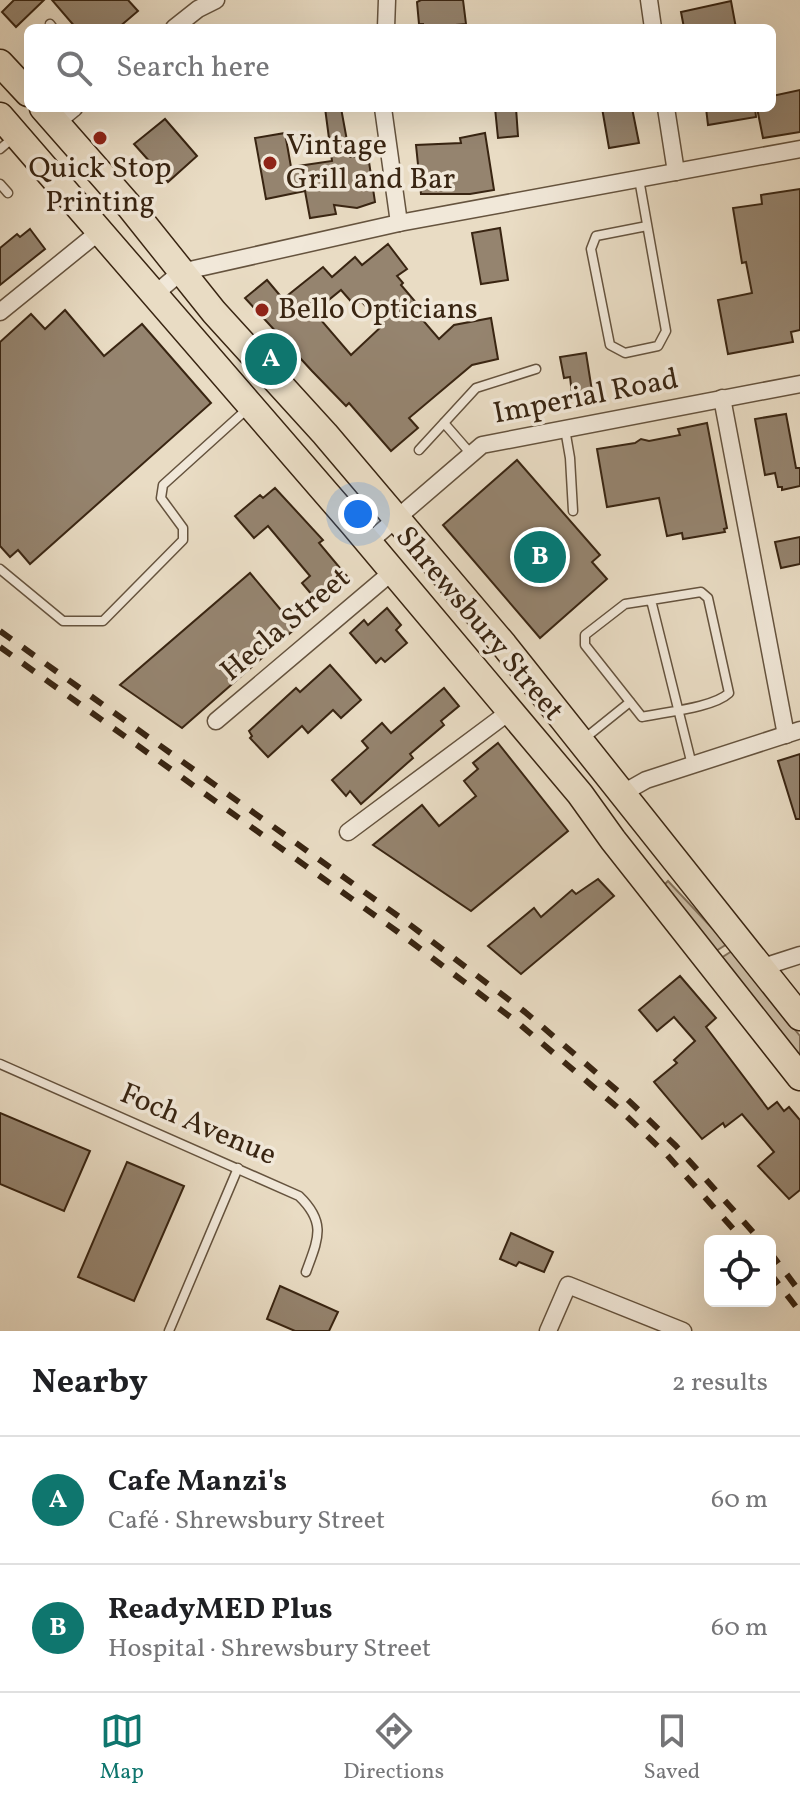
<!DOCTYPE html>
<html lang="en">
<head>
<meta charset="utf-8">
<style>
  body { margin:0; font-family:Vollkorn,serif; background:#f2f2f2; color:#202124 }
  .controls { position:absolute; right:24px; bottom:24px; display:grid; overflow:hidden; border-radius:12px; box-shadow:0 8px 32px #0002 }
  .controls button { width:72px; height:72px; display:grid; place-items:center; padding:0; border:0; border-bottom:2px solid #e0e0e0; background:#fff; color:#202124; font:40px sans-serif }
  .you { position:absolute; left:358px; top:514px; width:28px; height:28px; margin:-20px; border:6px solid #fff; border-radius:50%; background:#1a73e8; box-shadow:0 0 0 12px #1a73e833 }
  .badge { display:grid; place-items:center; width:52px; height:52px; border-radius:50%; background:#0f766e; color:#fff; font-size:26px; font-weight:700 }
  .pin { position:absolute; translate:-50% -50%; border:4px solid #fff; box-shadow:0 2px 8px #0006 }
  .list { margin:0; padding:0; list-style:none }
  h2 { display:flex; justify-content:space-between; align-items:center; height:104px; margin:0; padding:0 32px; font-size:34px }
  h2 small { font-size:26px; font-weight:400; color:#757577 }
  .list li { display:grid; grid-template-columns:52px 1fr auto; gap:24px; align-items:center; box-sizing:border-box; height:128px; padding:0 32px; border-top:2px solid #e0e0e0 }
  .list b { display:block; font-size:30px; white-space:nowrap }
  .list p { margin:0; font-size:26px; white-space:nowrap; color:#757577 }
  .list em { font-size:26px; font-style:normal; color:#757577 }
  .icon { flex:none; width:44px; height:44px; fill:none; stroke:currentColor; stroke-width:2; stroke-linecap:round; stroke-linejoin:round }
  .map { position:relative; flex:none; width:800px; height:1331px; overflow:hidden }
  .search { position:absolute; background:#fff; box-shadow:0 8px 32px #0002; left:24px; right:24px; top:24px; height:88px; display:flex; align-items:center; gap:20px; box-sizing:border-box; padding:0 28px; border-radius:12px; color:#757577; font-size:30px }
  .sheet { height:360px; background:#fff }
  nav { display:flex; justify-content:space-around; align-items:center; box-sizing:border-box; height:112px; border-top:2px solid #e0e0e0; background:#fff; font-size:22px; color:#757577 }
  nav a { display:grid; justify-items:center; gap:4px }
  nav .on { color:#0f766e }
  .map>svg:first-child { display:block }
</style>
</head>
<body>
<div class="map">
<svg width="800" height="1331" viewBox="0 0 800 1331">
  <rect width="100%" height="100%" fill="#e9dcc4"/>
  <filter id="stains"><feTurbulence type="fractalNoise" baseFrequency=".0025" numOctaves="4"/><feColorMatrix values="0 0 0 0 .2 0 0 0 0 .09 0 0 0 0 .02 0 0 0 .5 -.17"/></filter>
  <radialGradient id="worn" r=".72"><stop offset=".6" stop-color="#630" stop-opacity="0"/><stop offset="1" stop-color="#630" stop-opacity=".3"/></radialGradient>
  <!-- green -->
  <g fill="#cbbda6" stroke="#82715c" stroke-width="2">
    <path d="M668,881L727,944L716,951L664,885Z"/>
    <path d="M732,951L800,1036V1056L721,958Z"/>
  </g>
  <!-- building -->
  <g fill="#95846f" stroke="#392512" stroke-width="2" fill-rule="evenodd">
    <path d="M14,0H44L16,27L2,12Z"/>
    <path d="M52,0H128L138,11L118,28H76Z"/>
    <path d="M421,0H463L466,24L423,28V24H419L417,2Z"/>
    <path d="M731,1L736,28H684L681,12Z"/>
    <path d="M800,90V132L763,138L757,108H772V96Z"/>
    <path d="M325,108H341L350,157L368,155L375,202L357,208L334,205L336,214L310,218L305,191L266,199L255,138L285,133L291,167L332,161Z"/>
    <path d="M495,108H516L518,136L498,138Z"/>
    <path d="M602,108H632L639,143L609,148Z"/>
    <path d="M706,108H755L756,117L708,125Z"/>
    <path d="M165,119L197,156L168,182L134,144Z"/>
    <path d="M485,133L494,190L470,194H421L416,145L461,143L460,138Z"/>
    <path d="M800,189V330L791,332L793,342L728,354L718,300L752,293L746,262L742,263L733,208L762,204L761,195Z"/>
    <path d="M500,228L508,280L481,284L472,233Z"/>
    <path d="M30,229L45,249L0,285V248L17,234L20,237Z"/>
    <path d="M388,244L407,269L397,276L403,283L401,285L419,306L414,310L439,339L454,325L491,318L498,359L472,365L409,418L418,428L391,451L349,403L346,406L312,371L245,298L267,280L283,299L323,267L332,277L355,257L362,265ZM341,290L355,306L361,301L383,325L351,355L314,312Z"/>
    <path d="M65,310L104,356L142,324L211,403L30,564L18,550L10,557L0,546V342L31,314L45,329Z"/>
    <path d="M586,353L592,391L572,394L570,377L564,378L560,357Z"/>
    <path d="M786,414L796,468H800V486L782,490V487H778L775,473L765,475L755,419Z"/>
    <path d="M707,423L727,528L724,529L725,532L683,539L682,533L667,536L659,498L607,507L597,449L635,443L641,439L649,441L680,435L678,429Z"/>
    <path d="M517,460L600,555L592,562L607,579L540,638L443,525Z"/>
    <path d="M275,488L323,540L319,543L350,580L338,591L335,587L318,602L302,583L310,576L268,526L254,538L235,516L260,495L263,498Z"/>
    <path d="M800,537V564L781,568L775,542Z"/>
    <path d="M250,573L296,628L182,728L120,685Z"/>
    <path d="M387,608L401,625L396,630L407,643L385,662L381,658L376,663L350,633L364,620L368,625Z"/>
    <path d="M330,665L361,700L341,718L333,710L308,733L302,726L268,757L250,738L252,736L249,731L296,688L300,692Z"/>
    <path d="M444,688L459,706L441,721L444,725L410,754L413,758L361,804L350,791L346,796L332,780L368,748L362,741L382,723L391,733Z"/>
    <path d="M498,743L568,831L471,911L373,845L422,805L439,826L476,796L464,781L478,769L473,763Z"/>
    <path d="M800,754V819H796L778,761Z"/>
    <path d="M598,879L614,896L521,974L488,946L534,908L541,917L572,890L576,894Z"/>
    <path d="M680,976L716,1018L706,1027L768,1109L777,1102L784,1111L789,1107L800,1120V1190L789,1199L758,1166L774,1152L742,1114L725,1127L723,1123L702,1139L654,1082L677,1063L674,1060L695,1041L674,1017L657,1031L639,1010Z"/>
    <path d="M0,1113L90,1151L64,1211L0,1184Z"/>
    <path d="M127,1162L184,1186L134,1301L78,1277Z"/>
    <path d="M511,1233L553,1252L544,1272L519,1262L516,1266L500,1259Z"/>
    <path d="M280,1286L338,1312L329,1331H295L267,1319Z"/>
  </g>
  <g fill="none" stroke-linecap="round" stroke-linejoin="round">
    <defs>
      <g id="lane">
        <path d="M50,24L53,28"/>
        <path d="M0,149L14,137"/>
        <path d="M639,179L666,331L658,346L625,353L610,345L591,249L596,236L647,226"/>
        <path d="M0,184L8,193"/>
        <path d="M444,423L471,454"/>
        <path d="M565,429L570,458L573,511"/>
        <path d="M419,450L476,388L536,369"/>
        <path d="M0,569L63,621H103L183,540V528L161,498L163,485L246,410"/>
        <path d="M651,600L701,592L708,598L729,693C713,708 664,712 642,717L585,645V635L625,604L651,600L692,765"/>
        <path d="M584,739L630,702"/>
        <path d="M0,1064L299,1196C327,1223 318,1239 306,1272"/>
        <path d="M169,1331L238,1168"/>
      </g>
      <g id="street">
        <path d="M649,0L653,28"/>
        <path d="M174,28L198,9L216,0"/>
        <path d="M386,28L387,0"/>
        <path d="M383,108L399,223"/>
        <path d="M666,108L676,172"/>
        <path d="M57,122L74,108"/>
        <path d="M155,294L181,272L399,223L800,149"/>
        <path d="M0,312L100,231"/>
        <path d="M722,398L786,735"/>
        <path d="M368,543L482,445L800,384"/>
        <path d="M216,721L392,572"/>
        <path d="M623,793L646,780L800,730"/>
        <path d="M348,832L509,712"/>
        <path d="M760,968L800,955"/>
        <path d="M548,1331L568,1285L683,1331"/>
      </g>
      <g id="primary">
        <path d="M0,63L28,93"/>
        <path d="M43,108L130,207L214,312L325,434L504,645L800,1017"/>
        <path d="M0,116L353,524L580,794L613,840L800,1077"/>
      </g>
    </defs>
    <!-- lane casing -->
    <use href="#lane" stroke="#65533e" stroke-width="11"/>
    <!-- street casing -->
    <use href="#street" stroke="#65533e" stroke-width="19"/>
    <!-- primary casing -->
    <use href="#primary" stroke="#392512" stroke-width="29"/>
    <!-- lane -->
    <use href="#lane" stroke="#f1e8d9" stroke-width="8"/>
    <!-- street -->
    <use href="#street" stroke="#f1e8d9" stroke-width="16"/>
    <!-- primary -->
    <use href="#primary" stroke="#e9dcc4" stroke-width="26"/>
    <!-- rail -->
    <g stroke="#392512" stroke-width="6" stroke-dasharray="14 14" stroke-linecap="butt">
      <path d="M0,631L405,921L525,1012L626,1098L676,1146L761,1241"/>
      <path d="M0,647L398,932L517,1022L617,1107L667,1155L744,1241"/>
      <path d="M770,1252L800,1292"/>
      <path d="M770,1273L800,1312"/>
    </g>
  </g>
  <!-- markers -->
  <g fill="#8f2418" stroke="#f1e8d9" stroke-width="3">
    <circle cx="100" cy="138" r="8"/>
    <circle cx="270" cy="163" r="8"/>
    <circle cx="262" cy="310" r="8"/>
  </g>
  <g text-anchor="middle" dominant-baseline="central" stroke-width="7" stroke-linejoin="round" paint-order="stroke">
    <!-- poi labels -->
    <g font-size="30" fill="#392512" stroke="#f1e8d9" text-anchor="start">
      <text x="286" y="146">Vintage<tspan x="286" dy="34">Grill and Bar</tspan></text>
      <text x="100" y="169" text-anchor="middle">Quick Stop<tspan x="100" dy="34">Printing</tspan></text>
      <text x="278" y="310">Bello Opticians</text>
    </g>
    <!-- street labels -->
    <g font-size="30" fill="#392512" stroke="#f1e8d9">
      <text transform="translate(586 397) rotate(-11)">Imperial Road</text>
      <text transform="translate(479 624) rotate(50)">Shrewsbury Street</text>
      <text transform="translate(286 625) rotate(-40)">Hecla Street</text>
      <text transform="translate(198 1125) rotate(23)">Foch Avenue</text>
    </g>
  </g>
  <rect width="100%" height="100%" filter="url(#stains)"/>
  <rect width="100%" height="100%" fill="url(#worn)"/>
</svg>
<div class="controls">
<button><svg class="icon" aria-label="locate" viewBox="0 0 24 24"><circle cx="12" cy="12" r="6"/><path d="M12 2v4M12 18v4M2 12h4M18 12h4"/></svg></button>
</div>
<div class="you"></div>
<div class="pin badge" style="left:271px;top:359px">A</div>
<div class="pin badge" style="left:540px;top:557px">B</div>
<div class="search"><svg class="icon" aria-label="search" viewBox="0 0 24 24"><circle cx="10" cy="10" r="6"/><path d="M15 15l6 6"/></svg>Search here</div>
</div>
<section class="sheet">
<h2>Nearby<small>2 results</small></h2>
<ul class="list">
<li><span class="badge">A</span><div><b>Cafe Manzi's</b><p>Café · Shrewsbury Street</p></div><em>60 m</em></li>
<li><span class="badge">B</span><div><b>ReadyMED Plus</b><p>Hospital · Shrewsbury Street</p></div><em>60 m</em></li>
</ul>
</section>
<nav>
<a class="on"><svg class="icon" aria-label="map" viewBox="0 0 24 24"><path d="M3 6l6-2 6 2 6-2v14l-6 2-6-2-6 2zM9 4v14M15 6v14"/></svg>Map</a>
<a><svg class="icon" aria-label="directions" viewBox="0 0 24 24"><path d="M12 3l9 9-9 9-9-9zM9 14v-3h6M13 9l2 2-2 2"/></svg>Directions</a>
<a><svg class="icon" aria-label="saved" viewBox="0 0 24 24"><path d="M7 4h10v16l-5-4-5 4z"/></svg>Saved</a>
</nav>
</body>
</html>
